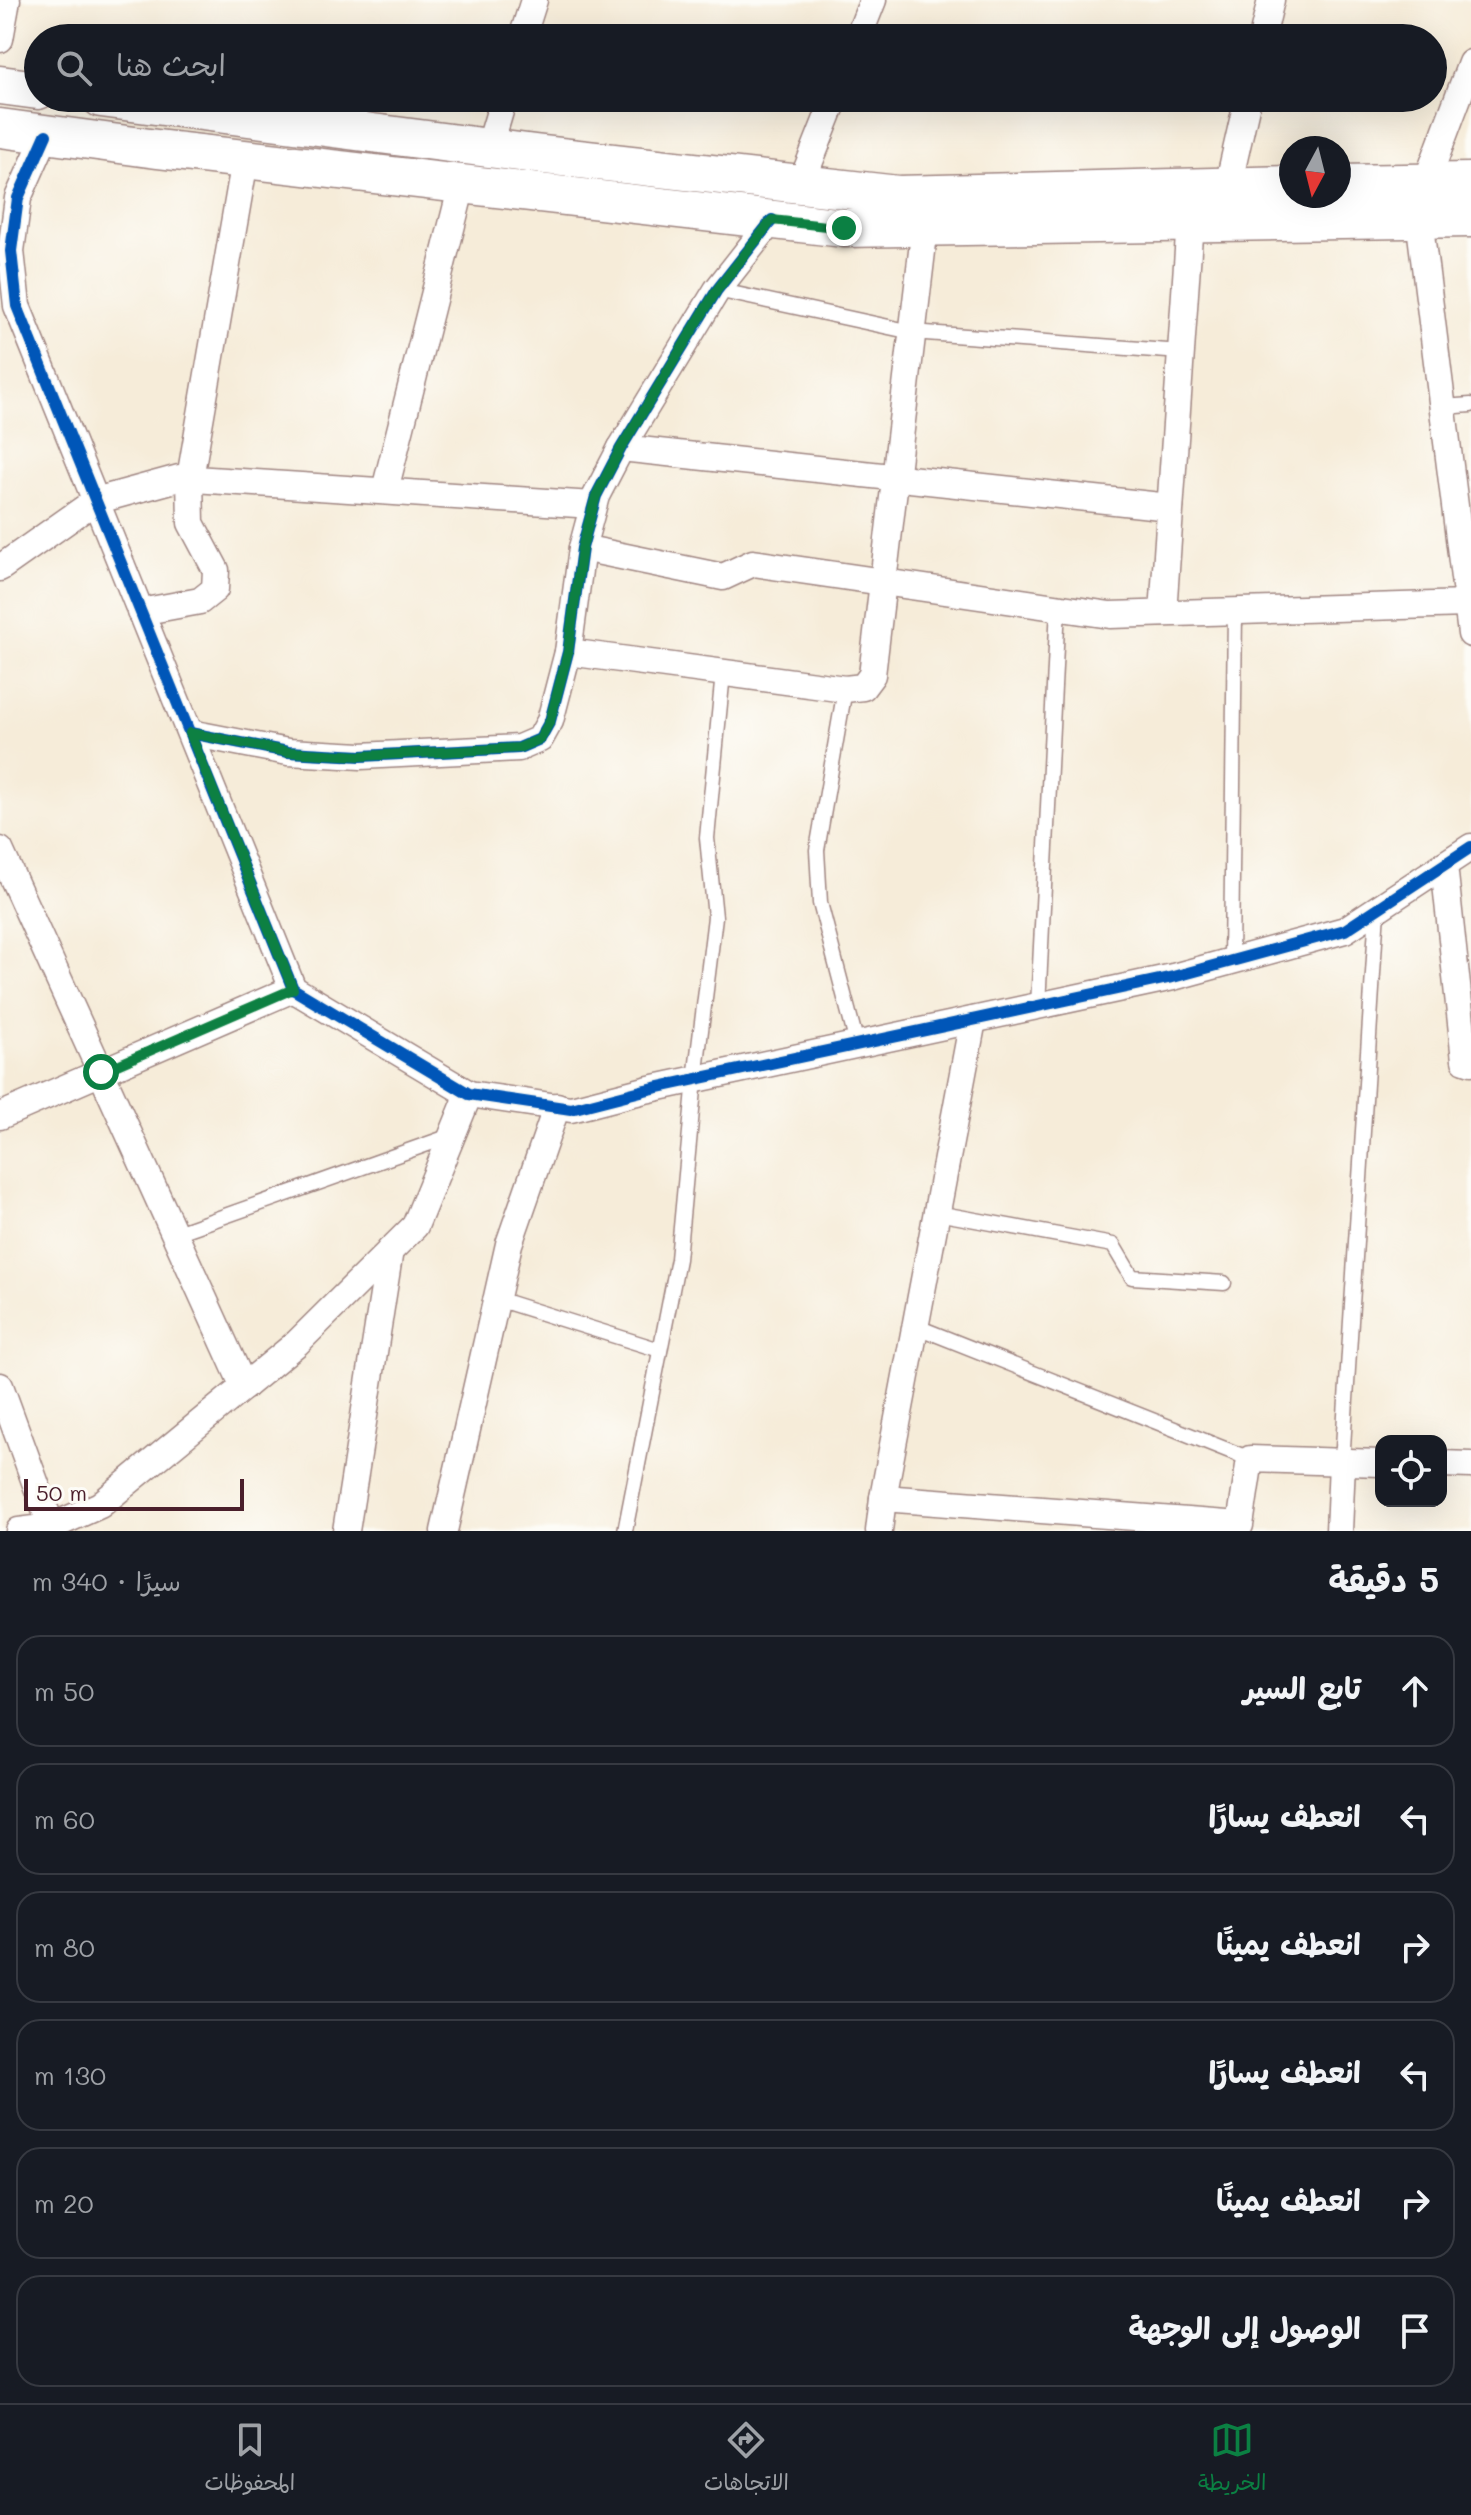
<!DOCTYPE html>
<html lang="ar">
<head>
<meta charset="utf-8">
<style>
  body { margin:0; font-family:Mali,"Playpen Sans Arabic",sans-serif; background:#20242c; color:#f1f3f6; direction:rtl }
  .controls { position:absolute; right:24px; bottom:24px; display:grid; overflow:hidden; border-radius:16px; box-shadow:0 8px 32px #0002 }
  .controls button { width:72px; height:72px; display:grid; place-items:center; padding:0; border:0; border-bottom:2px solid #363941; background:#171b24; color:#f1f3f6; font:40px sans-serif }
  .compass { position:absolute; left:1279px; top:136px; width:72px; height:72px; border-radius:50%; background:#171b24; box-shadow:0 8px 32px #0002; rotate:187deg }
  .scale { position:absolute; left:24px; bottom:20px; width:220px; box-sizing:border-box; padding-left:8px; border:4px solid #4a1f2b; border-top:0; font-size:22px; line-height:28px; white-space:nowrap; color:#4a1f2b; -webkit-text-stroke:6px #fdfcf7; paint-order:stroke }
  .stop { position:absolute; width:24px; height:24px; margin:-18px; border:6px solid #0b8043; border-radius:50%; background:#fff }
  .stop.end { background:#0b8043; border-color:#fff; box-shadow:0 2px 8px #0008 }
  .list { margin:0; padding:0; list-style:none }
  h2 { display:flex; justify-content:space-between; align-items:center; height:104px; margin:0; padding:0 32px; font-size:34px }
  h2 small { font-size:26px; font-weight:400; color:#9ea1a6 }
  .list li { display:grid; grid-template-columns:52px 1fr auto; gap:24px; align-items:center; box-sizing:border-box; height:112px; margin:0 16px 16px; padding:0 16px; border:2px solid #363941; border-radius:24px }
  .list b { display:block; font-size:30px; white-space:nowrap }
  .list em { font-size:26px; font-style:normal; color:#9ea1a6 }
  .icon { flex:none; width:44px; height:44px; fill:none; stroke:currentColor; stroke-width:2; stroke-linecap:round; stroke-linejoin:round }
  .map { position:relative; flex:none; width:1471px; height:1531px; overflow:hidden; direction:ltr }
  .search { position:absolute; background:#171b24; box-shadow:0 8px 32px #0002; left:24px; right:24px; top:24px; height:88px; display:flex; align-items:center; gap:20px; box-sizing:border-box; padding:0 28px; border-radius:44px; color:#9ea1a6; font-size:30px }
  .sheet { height:872px; background:#171b24 }
  nav { display:flex; justify-content:space-around; align-items:center; box-sizing:border-box; height:112px; border-top:2px solid #363941; background:#171b24; font-size:22px; color:#9ea1a6 }
  nav a { display:grid; justify-items:center; gap:4px }
  nav .on { color:#0b8043 }
  .map>svg:first-child { display:block }
</style>
</head>
<body>
<div class="map">
<svg width="1471" height="1531" viewBox="0 0 1471 1531">
  <rect width="100%" height="100%" fill="#fdfcf7"/>
  <filter id="ink" filterUnits="userSpaceOnUse"><feTurbulence type="fractalNoise" baseFrequency=".0125" numOctaves="2"/><feDisplacementMap in="SourceGraphic" scale="16" xChannelSelector="R" yChannelSelector="G"/><feConvolveMatrix kernelMatrix="1 2 1 2 8 2 1 2 1" color-interpolation-filters="sRGB"/></filter>
  <filter id="wash" filterUnits="userSpaceOnUse"><feTurbulence type="fractalNoise" baseFrequency=".006" numOctaves="4" result="noise"/><feDisplacementMap in="SourceGraphic" scale="32" xChannelSelector="R" yChannelSelector="G"/><feGaussianBlur stdDeviation="1.8" result="paint"/><feColorMatrix in="noise" values="0 0 0 0 0 0 0 0 0 0 0 0 0 0 0 0 0 1.4 0 .05"/><feComposite in="paint" operator="in"/></filter>
  <g filter="url(#wash)">
    <rect width="100%" height="100%" fill="#f6ecd9"/>
  </g>
  <g filter="url(#ink)">
    <g fill="none" stroke-linecap="round" stroke-linejoin="round">
      <defs>
        <g id="service">
          <path d="M717,290L912,332L1181,352"/>
          <path d="M1443,407L1471,405"/>
          <path d="M845,689L817,850L820,903L857,1044"/>
          <path d="M1231,961L1235,611"/>
          <path d="M1038,1006L1058,607"/>
          <path d="M937,1213L1113,1245L1132,1277L1224,1283"/>
          <path d="M174,1234L453,1135"/>
          <path d="M497,1299L660,1350"/>
          <path d="M915,1326L1250,1459"/>
          <path d="M1342,1463L1377,910"/>
          <path d="M625,1531L678,1259L695,1079L715,917L707,838L723,673"/>
        </g>
        <g id="minor">
          <path d="M522,38L534,0"/>
          <path d="M858,38L873,0"/>
          <path d="M1262,38L1271,0"/>
          <path d="M0,39L7,0"/>
          <path d="M46,135L18,198L11,251L17,306L293,989L469,1094L571,1109L645,1090L1173,977L1345,930L1471,847"/>
          <path d="M489,148L504,98"/>
          <path d="M1426,183L1471,63"/>
          <path d="M801,184L835,98"/>
          <path d="M1228,186L1248,98"/>
          <path d="M1419,218L1471,634"/>
          <path d="M621,448L1170,507"/>
          <path d="M385,490L462,185"/>
          <path d="M582,548L723,577L753,563L1110,615L1467,604"/>
          <path d="M0,568L95,501L179,478L593,505"/>
          <path d="M140,612L200,601L215,589L216,570L191,523L190,478L245,160"/>
          <path d="M1163,613L1190,221"/>
          <path d="M568,652L845,689L863,687L872,675L925,226"/>
          <path d="M190,733L288,752L361,756L519,748L540,739L550,721L568,652L582,548L596,496L621,448L717,290L772,220"/>
          <path d="M0,850L244,1387"/>
          <path d="M1444,865L1465,1060L1471,1062"/>
          <path d="M0,1116L293,989"/>
          <path d="M0,1386L53,1531"/>
          <path d="M1441,1464L1471,1465"/>
          <path d="M883,1498L1240,1525L1250,1459L1381,1463"/>
          <path d="M19,1531L51,1527L100,1505L297,1343L415,1226L469,1094"/>
          <path d="M346,1531L390,1250"/>
          <path d="M444,1531L509,1244L557,1106"/>
          <path d="M879,1531L883,1498L973,1020"/>
          <path d="M1339,1531L1342,1463"/>
        </g>
        <g id="secondary">
          <path d="M0,85L38,90"/>
          <path d="M101,98L535,154L898,195L1291,185"/>
          <path d="M0,128L157,149L844,228L1471,218"/>
          <path d="M1339,184L1471,182"/>
        </g>
      </defs>
      <!-- service casing -->
      <use href="#service" stroke="#a08682" stroke-width="17"/>
      <!-- minor casing -->
      <use href="#minor" stroke="#a08682" stroke-width="29"/>
      <!-- secondary casing -->
      <use href="#secondary" stroke="#a08682" stroke-width="41"/>
      <!-- service -->
      <use href="#service" stroke="#fff" stroke-width="14"/>
      <!-- minor -->
      <use href="#minor" stroke="#fff" stroke-width="26"/>
      <!-- secondary -->
      <use href="#secondary" stroke="#fff" stroke-width="38"/>
      <defs>
        <g id="cycleway">
          <path d="M46,135L18,198L11,251L17,306L293,989L469,1094L571,1109L645,1090L1173,977L1345,930L1471,847"/>
          <path d="M190,733L288,752L361,756L519,748L540,739L550,721L568,652L582,548L596,496L621,448L717,290L772,220"/>
        </g>
      </defs>
      <!-- cycleway casing -->
      <use href="#cycleway" stroke="#fdfcf7" stroke-width="17"/>
      <!-- cycleway -->
      <use href="#cycleway" stroke="#0057b8" stroke-width="12"/>
    </g>
  </g>
  <g fill="none" stroke-linecap="round" stroke-linejoin="round" filter="url(#ink)">
    <!-- route -->
    <path stroke="#0b8043" stroke-width="10" d="M101,1072L293,989L190,733L288,752L361,756L519,748L540,739L550,721L568,652L582,548L596,496L621,448L717,290L772,220L844,228"/>
  </g>
</svg>
<div class="controls">
<button><svg class="icon" aria-label="locate" viewBox="0 0 24 24"><circle cx="12" cy="12" r="6"/><path d="M12 2v4M12 18v4M2 12h4M18 12h4"/></svg></button>
</div>
<svg class="compass" viewBox="-18 -18 36 36"><path d="M0-13l5 13h-10z" fill="#e53935"/><path d="M0 13l5-13h-10z" fill="#9ea1a6"/></svg>
<div class="scale">50 m</div>
<div class="stop" style="left:101px;top:1072px"></div>
<div class="stop end" style="left:844px;top:228px"></div>
<div class="search"><svg class="icon" aria-label="search" viewBox="0 0 24 24"><circle cx="10" cy="10" r="6"/><path d="M15 15l6 6"/></svg>ابحث هنا</div>
</div>
<section class="sheet">
<h2>5 دقيقة<small>سيرًا · 340 m</small></h2>
<ul class="list">
<li><svg class="icon" aria-label="ahead" viewBox="0 0 24 24"><path d="M12 20V5M6 11l6-6 6 6"/></svg><div><b>تابع السير</b></div><em>50 m</em></li>
<li><svg class="icon" aria-label="left" viewBox="0 0 24 24"><path d="M17 20v-9H6M10 6l-5 5 5 5"/></svg><div><b>انعطف يسارًا</b></div><em>60 m</em></li>
<li><svg class="icon" aria-label="right" viewBox="0 0 24 24"><path d="M7 20v-9h11M14 6l5 5-5 5"/></svg><div><b>انعطف يمينًا</b></div><em>80 m</em></li>
<li><svg class="icon" aria-label="left" viewBox="0 0 24 24"><path d="M17 20v-9H6M10 6l-5 5 5 5"/></svg><div><b>انعطف يسارًا</b></div><em>130 m</em></li>
<li><svg class="icon" aria-label="right" viewBox="0 0 24 24"><path d="M7 20v-9h11M14 6l5 5-5 5"/></svg><div><b>انعطف يمينًا</b></div><em>20 m</em></li>
<li><svg class="icon" aria-label="arrive" viewBox="0 0 24 24"><path d="M6 21V4h12l-3 4 3 4H6"/></svg><div><b>الوصول إلى الوجهة</b></div></li>
</ul>
</section>
<nav>
<a class="on"><svg class="icon" aria-label="map" viewBox="0 0 24 24"><path d="M3 6l6-2 6 2 6-2v14l-6 2-6-2-6 2zM9 4v14M15 6v14"/></svg>الخريطة</a>
<a><svg class="icon" aria-label="directions" viewBox="0 0 24 24"><path d="M12 3l9 9-9 9-9-9zM9 14v-3h6M13 9l2 2-2 2"/></svg>الاتجاهات</a>
<a><svg class="icon" aria-label="saved" viewBox="0 0 24 24"><path d="M7 4h10v16l-5-4-5 4z"/></svg>المحفوظات</a>
</nav>
</body>
</html>
